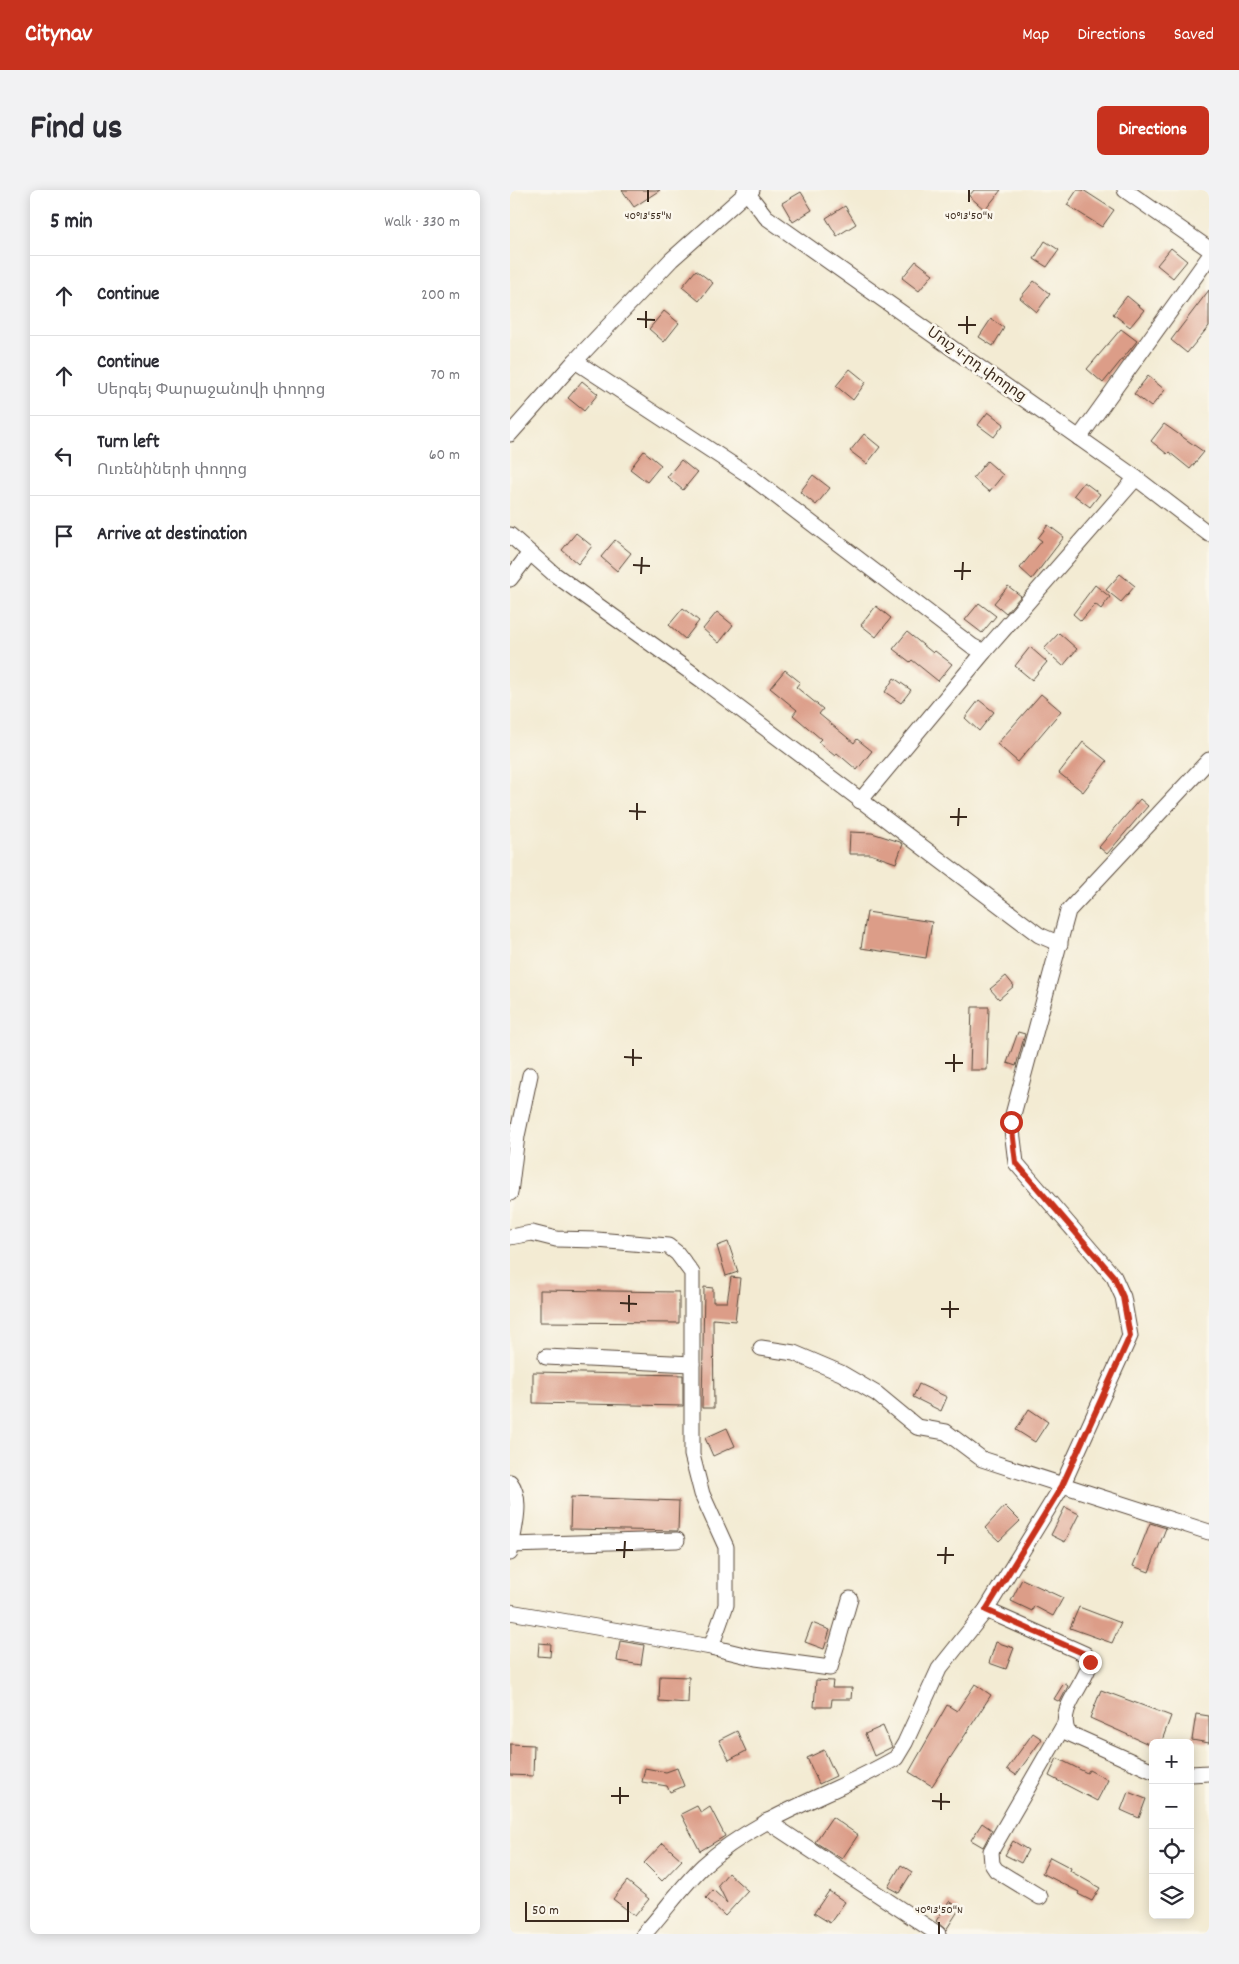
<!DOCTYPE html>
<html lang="en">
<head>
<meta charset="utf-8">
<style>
  body { margin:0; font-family:Dekko,"Noto Sans Armenian",sans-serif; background:#f2f2f3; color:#2b2b33 }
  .controls { position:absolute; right:15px; bottom:15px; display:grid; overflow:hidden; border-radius:8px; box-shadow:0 2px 12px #0003 }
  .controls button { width:45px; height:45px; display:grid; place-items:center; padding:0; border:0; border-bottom:1px solid #e1e1e2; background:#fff; color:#2b2b33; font:25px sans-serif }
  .scale { position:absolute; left:15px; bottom:12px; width:104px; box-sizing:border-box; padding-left:5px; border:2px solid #3b2a1e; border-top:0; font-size:14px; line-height:18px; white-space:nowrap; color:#3b2a1e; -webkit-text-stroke:4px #fbf7ec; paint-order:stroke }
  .stop { position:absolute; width:15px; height:15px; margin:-11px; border:4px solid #c8321e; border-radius:50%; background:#fff }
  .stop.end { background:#c8321e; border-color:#fff; box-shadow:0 1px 5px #0008 }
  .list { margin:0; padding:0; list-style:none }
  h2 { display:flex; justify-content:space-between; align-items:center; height:65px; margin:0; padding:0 20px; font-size:21px }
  h2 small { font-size:16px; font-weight:400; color:#7c7c81 }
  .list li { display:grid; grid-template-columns:32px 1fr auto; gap:15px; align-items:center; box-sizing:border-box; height:80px; padding:0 20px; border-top:1px solid #e1e1e2 }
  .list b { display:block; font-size:19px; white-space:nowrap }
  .list p { margin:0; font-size:16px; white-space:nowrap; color:#7c7c81 }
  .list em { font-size:16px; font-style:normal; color:#7c7c81 }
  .icon { flex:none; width:28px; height:28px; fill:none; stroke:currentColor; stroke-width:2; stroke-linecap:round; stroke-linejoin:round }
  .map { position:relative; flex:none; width:699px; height:1744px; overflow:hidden; border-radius:8px }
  header { display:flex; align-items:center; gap:30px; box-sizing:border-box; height:70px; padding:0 25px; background:#c8321e; color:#fff }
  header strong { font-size:24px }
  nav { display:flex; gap:28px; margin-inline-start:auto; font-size:18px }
  .intro { display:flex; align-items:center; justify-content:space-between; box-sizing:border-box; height:120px; padding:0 30px }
  h1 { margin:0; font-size:35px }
  .button { padding:12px 22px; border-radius:8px; background:#c8321e; color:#fff; font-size:18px; font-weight:700 }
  main { display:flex; gap:30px; padding:0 30px }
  aside { flex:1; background:#fff; border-radius:8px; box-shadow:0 2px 12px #0003 }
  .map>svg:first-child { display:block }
</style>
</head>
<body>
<header>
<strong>Citynav</strong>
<nav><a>Map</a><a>Directions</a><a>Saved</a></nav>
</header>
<div class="intro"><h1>Find us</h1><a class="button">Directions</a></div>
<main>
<aside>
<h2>5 min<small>Walk · 330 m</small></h2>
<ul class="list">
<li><svg class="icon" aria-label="ahead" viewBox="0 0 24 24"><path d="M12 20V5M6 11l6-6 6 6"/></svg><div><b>Continue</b></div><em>200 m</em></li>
<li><svg class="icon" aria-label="ahead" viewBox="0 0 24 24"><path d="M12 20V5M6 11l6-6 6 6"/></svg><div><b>Continue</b><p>Սերգեյ Փարաջանովի փողոց</p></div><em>70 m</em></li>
<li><svg class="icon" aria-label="left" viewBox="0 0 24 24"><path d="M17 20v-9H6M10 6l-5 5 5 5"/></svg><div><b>Turn left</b><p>Ուռենիների փողոց</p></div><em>60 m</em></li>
<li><svg class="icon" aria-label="arrive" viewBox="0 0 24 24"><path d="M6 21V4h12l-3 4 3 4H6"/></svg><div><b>Arrive at destination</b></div></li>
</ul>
</aside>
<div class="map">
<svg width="699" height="1744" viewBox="0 0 699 1744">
  <rect width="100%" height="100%" fill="#fbf7ec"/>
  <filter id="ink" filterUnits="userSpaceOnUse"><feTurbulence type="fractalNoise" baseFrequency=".02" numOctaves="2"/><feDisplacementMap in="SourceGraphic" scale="10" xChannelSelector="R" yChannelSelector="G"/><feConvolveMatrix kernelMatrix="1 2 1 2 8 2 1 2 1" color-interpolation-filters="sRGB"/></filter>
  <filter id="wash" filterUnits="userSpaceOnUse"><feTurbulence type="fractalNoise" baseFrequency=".0096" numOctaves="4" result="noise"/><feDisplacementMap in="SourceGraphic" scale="20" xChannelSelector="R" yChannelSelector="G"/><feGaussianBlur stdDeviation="1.12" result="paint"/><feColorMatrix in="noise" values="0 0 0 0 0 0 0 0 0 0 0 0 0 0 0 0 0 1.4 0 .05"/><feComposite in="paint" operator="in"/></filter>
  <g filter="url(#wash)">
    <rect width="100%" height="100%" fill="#f3ebd3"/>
    <g id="blocks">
      <!-- building -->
      <g fill="#dc9d88">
        <path d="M112,0H150L124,17Z"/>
        <path d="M464,0H491L475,20L459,6Z"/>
        <path d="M567,0H573L604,20L592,37L557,15Z"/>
        <path d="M291,2L302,20L283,32L272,13Z"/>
        <path d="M335,16L346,34L327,46L316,28Z"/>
        <path d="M535,51L549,60L537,77L524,69Z"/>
        <path d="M661,58L677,71L663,88L647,75Z"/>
        <path d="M406,71L423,84L409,101L392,88Z"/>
        <path d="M186,80L203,93L189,111L172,97Z"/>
        <path d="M524,91L540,104L527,122L510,108Z"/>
        <path d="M699,100V136L677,163L661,150Z"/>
        <path d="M617,106L634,120L620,137L603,124Z"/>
        <path d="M154,121L169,133L154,152L139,139Z"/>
        <path d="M481,129L494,138L483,156L469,147Z"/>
        <path d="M611,139L627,151L593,193L577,179Z"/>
        <path d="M340,179L356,192L343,210L326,196Z"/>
        <path d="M638,186L655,200L641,217L624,204Z"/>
        <path d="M72,191L88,204L74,221L58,208Z"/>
        <path d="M478,222L494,234L484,247L468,235Z"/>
        <path d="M654,234L694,262L680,279L659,262L657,264L641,251Z"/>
        <path d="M354,244L370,257L357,274L340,261Z"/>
        <path d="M134,261L151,275L137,292L120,279Z"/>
        <path d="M171,270L187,283L173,300L157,287Z"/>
        <path d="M477,271L493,285L479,302L463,288Z"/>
        <path d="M303,285L320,298L306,315L290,302Z"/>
        <path d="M574,292L590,304L580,317L564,305Z"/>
        <path d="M538,335L554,347L522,389L510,378L532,351L528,348Z"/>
        <path d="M66,343L82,356L68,374L52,360Z"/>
        <path d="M105,350L121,363L107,381L91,367Z"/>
        <path d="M610,384L625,396L611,412L596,400Z"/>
        <path d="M585,395L600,407L591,419L585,414L571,431L563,424Z"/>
        <path d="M498,396L511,406L496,423L484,413Z"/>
        <path d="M469,413L486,426L472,443L455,430Z"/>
        <path d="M366,416L381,428L366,447L351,435Z"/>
        <path d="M173,418L189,431L175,449L159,435Z"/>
        <path d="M207,422L223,435L209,453L193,439Z"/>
        <path d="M397,442L423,463L425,461L442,474L428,491L402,470L400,472L383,459Z"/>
        <path d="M549,443L567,459L553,476L534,459Z"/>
        <path d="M520,457L537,472L522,490L505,476Z"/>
        <path d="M275,480L290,492L286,497L313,519L309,524L344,553L347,549L362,561L347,580L327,563L325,566L308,552L311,549L283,525L287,520L260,498Z"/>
        <path d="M384,488L401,500L391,513L375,502Z"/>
        <path d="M531,504L551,521L508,572L487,554Z"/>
        <path d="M469,510L484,522L469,541L455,528Z"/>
        <path d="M573,552L597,571L573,602L549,583Z"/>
        <path d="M630,609L638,616L597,664L589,657Z"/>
        <path d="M340,642L362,643L390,652L393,654L386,673L360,664H339Z"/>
        <path d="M357,722L422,732L416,768L351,758Z"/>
        <path d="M496,786L504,796L489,809L480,799Z"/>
        <path d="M462,817H479L477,880H460Z"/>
        <path d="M508,842L515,844L506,876L497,873Z"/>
        <path d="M218,1052L228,1082L216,1086L207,1056Z"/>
        <path d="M221,1087L230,1088L225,1131L203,1129L204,1218H192L194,1097L203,1098V1112H217Z"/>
        <path d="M30,1100L169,1102V1133L30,1132Z"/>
        <path d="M23,1182L173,1185V1216L23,1213Z"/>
        <path d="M409,1194L437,1207L431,1221L403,1207Z"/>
        <path d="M519,1219L538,1232L525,1252L506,1240Z"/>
        <path d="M217,1238L225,1256L203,1266L195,1248Z"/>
        <path d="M61,1307L169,1311L168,1341L60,1339Z"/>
        <path d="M495,1316L510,1331L489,1351L475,1338Z"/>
        <path d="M555,1317L569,1324L555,1352L541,1345Z"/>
        <path d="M640,1333L656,1338L639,1382L623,1376Z"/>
        <path d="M512,1389L553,1408L543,1426L524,1416L522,1421L501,1411Z"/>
        <path d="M569,1417L611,1433L602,1453L560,1438Z"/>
        <path d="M302,1433L320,1440L314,1459L295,1452Z"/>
        <path d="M110,1451L134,1455L131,1475L107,1471Z"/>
        <path d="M486,1452L504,1458L496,1479L479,1473Z"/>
        <path d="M29,1453L41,1454L40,1467L28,1466Z"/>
        <path d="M150,1486L179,1487L178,1513L149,1511Z"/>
        <path d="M306,1490L323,1491L322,1498H342L341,1509H322L321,1517H304Z"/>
        <path d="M554,1493L558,1496L550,1512L544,1509Z"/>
        <path d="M465,1494L481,1505L422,1596L399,1582L437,1515L447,1521Z"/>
        <path d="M591,1500L661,1526L651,1553H643V1556L580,1528Z"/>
        <path d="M686,1524L699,1526V1553L682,1550Z"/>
        <path d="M373,1536L382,1557L364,1566L355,1544Z"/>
        <path d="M227,1541L236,1561L219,1570L209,1550Z"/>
        <path d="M523,1543L532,1549L506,1585L497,1579Z"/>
        <path d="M0,1554L24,1555L23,1586L0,1585Z"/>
        <path d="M314,1560L326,1586L309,1594L297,1568Z"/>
        <path d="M547,1568L577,1583L579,1580L598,1590L587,1611L539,1586Z"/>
        <path d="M135,1578L156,1582L167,1578L174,1596L160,1602L157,1596L132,1592Z"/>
        <path d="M618,1602L636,1609L629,1628L611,1620Z"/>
        <path d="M187,1616L191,1623L200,1617L215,1646L190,1661L171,1624Z"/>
        <path d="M322,1627L348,1645L332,1669L305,1652Z"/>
        <path d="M472,1633L482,1640L473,1657L461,1650Z"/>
        <path d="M503,1651L518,1660L511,1673L495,1665Z"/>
        <path d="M153,1653L172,1670L152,1691L134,1673Z"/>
        <path d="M540,1667L561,1678L560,1681L590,1698L582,1711L568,1704L569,1702L532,1683Z"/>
        <path d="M391,1675L402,1682L389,1703L378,1697Z"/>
        <path d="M218,1683L238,1701L215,1726L196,1708L203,1700L217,1713L208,1695Z"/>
        <path d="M117,1691L139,1709L125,1726L103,1709Z"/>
        <path d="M319,1701L335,1712L320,1733L304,1723Z"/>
        <path d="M439,1711L450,1718L436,1740L426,1731Z"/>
      </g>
    </g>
  </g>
  <g filter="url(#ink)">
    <use href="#blocks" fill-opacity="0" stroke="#574739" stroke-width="1"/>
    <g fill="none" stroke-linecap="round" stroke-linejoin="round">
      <defs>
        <g id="minor">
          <path d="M235,0L256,27L626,288L699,344"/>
          <path d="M615,0L699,59"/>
          <path d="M65,171L240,286L462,456L474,462"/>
          <path d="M0,244L65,171L161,70L236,3L242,0"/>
          <path d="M569,248L699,67"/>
          <path d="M0,345L44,384L193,491L529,745L550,754"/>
          <path d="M0,389L20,363"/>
          <path d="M350,611L474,462L626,288"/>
          <path d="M0,1003L7,946L20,885"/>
          <path d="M0,1047L22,1043L46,1049L87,1050L158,1056L167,1063L182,1083V1265L192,1304L216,1357V1415L201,1457L0,1422"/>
          <path d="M251,1158L284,1163L331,1183L367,1204L407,1237L436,1242L472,1269L699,1342"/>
          <path d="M36,1167L182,1174"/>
          <path d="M0,1292C14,1310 3,1342 0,1363"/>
          <path d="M0,1355L167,1350"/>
          <path d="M476,1420L575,1464L580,1472C576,1495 546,1518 558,1543L643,1581"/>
          <path d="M201,1457L246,1468L320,1478L340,1409"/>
          <path d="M680,1584L699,1583"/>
          <path d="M257,1631L428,1744"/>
          <path d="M530,1707L486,1680L482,1674L481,1661L554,1535"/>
          <path d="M134,1744C154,1722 172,1696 194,1675C249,1625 323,1605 386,1568L395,1553L429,1479L476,1420L552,1296L620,1146L613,1107L604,1087L506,973L501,932L558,721L699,570"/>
        </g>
      </defs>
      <!-- minor casing -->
      <use href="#minor" stroke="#574739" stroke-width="17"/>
      <!-- minor -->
      <use href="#minor" stroke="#fff" stroke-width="15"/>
    </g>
  </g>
  <g fill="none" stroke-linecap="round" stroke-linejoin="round" filter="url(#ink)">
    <!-- route -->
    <path stroke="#c8321e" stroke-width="6" d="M501,932L506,973L604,1087L613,1107L620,1146L552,1296L476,1420L575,1464L580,1472"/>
  </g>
  <!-- ticks -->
  <path fill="none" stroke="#3b2a1e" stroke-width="2" d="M138,12V0M459,12V0M127,129L145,130M448,135H466M136,138V121M457,144V126M123,375L140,376M444,381H461M131,384L132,367M452,390L453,372M119,621L136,622M440,627H457M127,630V613M448,636L449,618M114,867L132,868M435,873H453M123,876V859M444,882V864M110,1113L127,1114M431,1119H449M119,1122V1105M440,1128V1111M106,1360H123M427,1365H444M114,1368L115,1351M435,1374L436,1357M101,1606H119M422,1611L440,1612M110,1614V1597M431,1620V1603M429,1744V1732"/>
  <g text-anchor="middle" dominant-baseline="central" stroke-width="5" stroke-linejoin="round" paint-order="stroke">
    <!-- street labels -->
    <g font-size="15" fill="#3b2a1e" stroke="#fbf7ec">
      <text transform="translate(466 175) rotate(35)">Մուշ 4-րդ փողոց</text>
    </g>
  </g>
  <g font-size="12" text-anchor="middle" fill="#3b2a1e" stroke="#fbf7ec" stroke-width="5" stroke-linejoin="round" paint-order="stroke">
    <text x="138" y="29">40°13'55"N</text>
    <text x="459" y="29">40°13'50"N</text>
    <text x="429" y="1723">40°13'50"N</text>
  </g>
</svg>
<div class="controls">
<button>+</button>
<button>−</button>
<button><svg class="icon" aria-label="locate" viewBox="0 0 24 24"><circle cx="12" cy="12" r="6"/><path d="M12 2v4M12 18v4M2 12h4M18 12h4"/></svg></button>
<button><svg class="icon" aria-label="layers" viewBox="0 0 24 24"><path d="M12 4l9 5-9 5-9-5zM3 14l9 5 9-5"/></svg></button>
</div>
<div class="scale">50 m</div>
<div class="stop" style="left:501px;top:932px"></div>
<div class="stop end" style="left:580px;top:1472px"></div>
</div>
</main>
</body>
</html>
